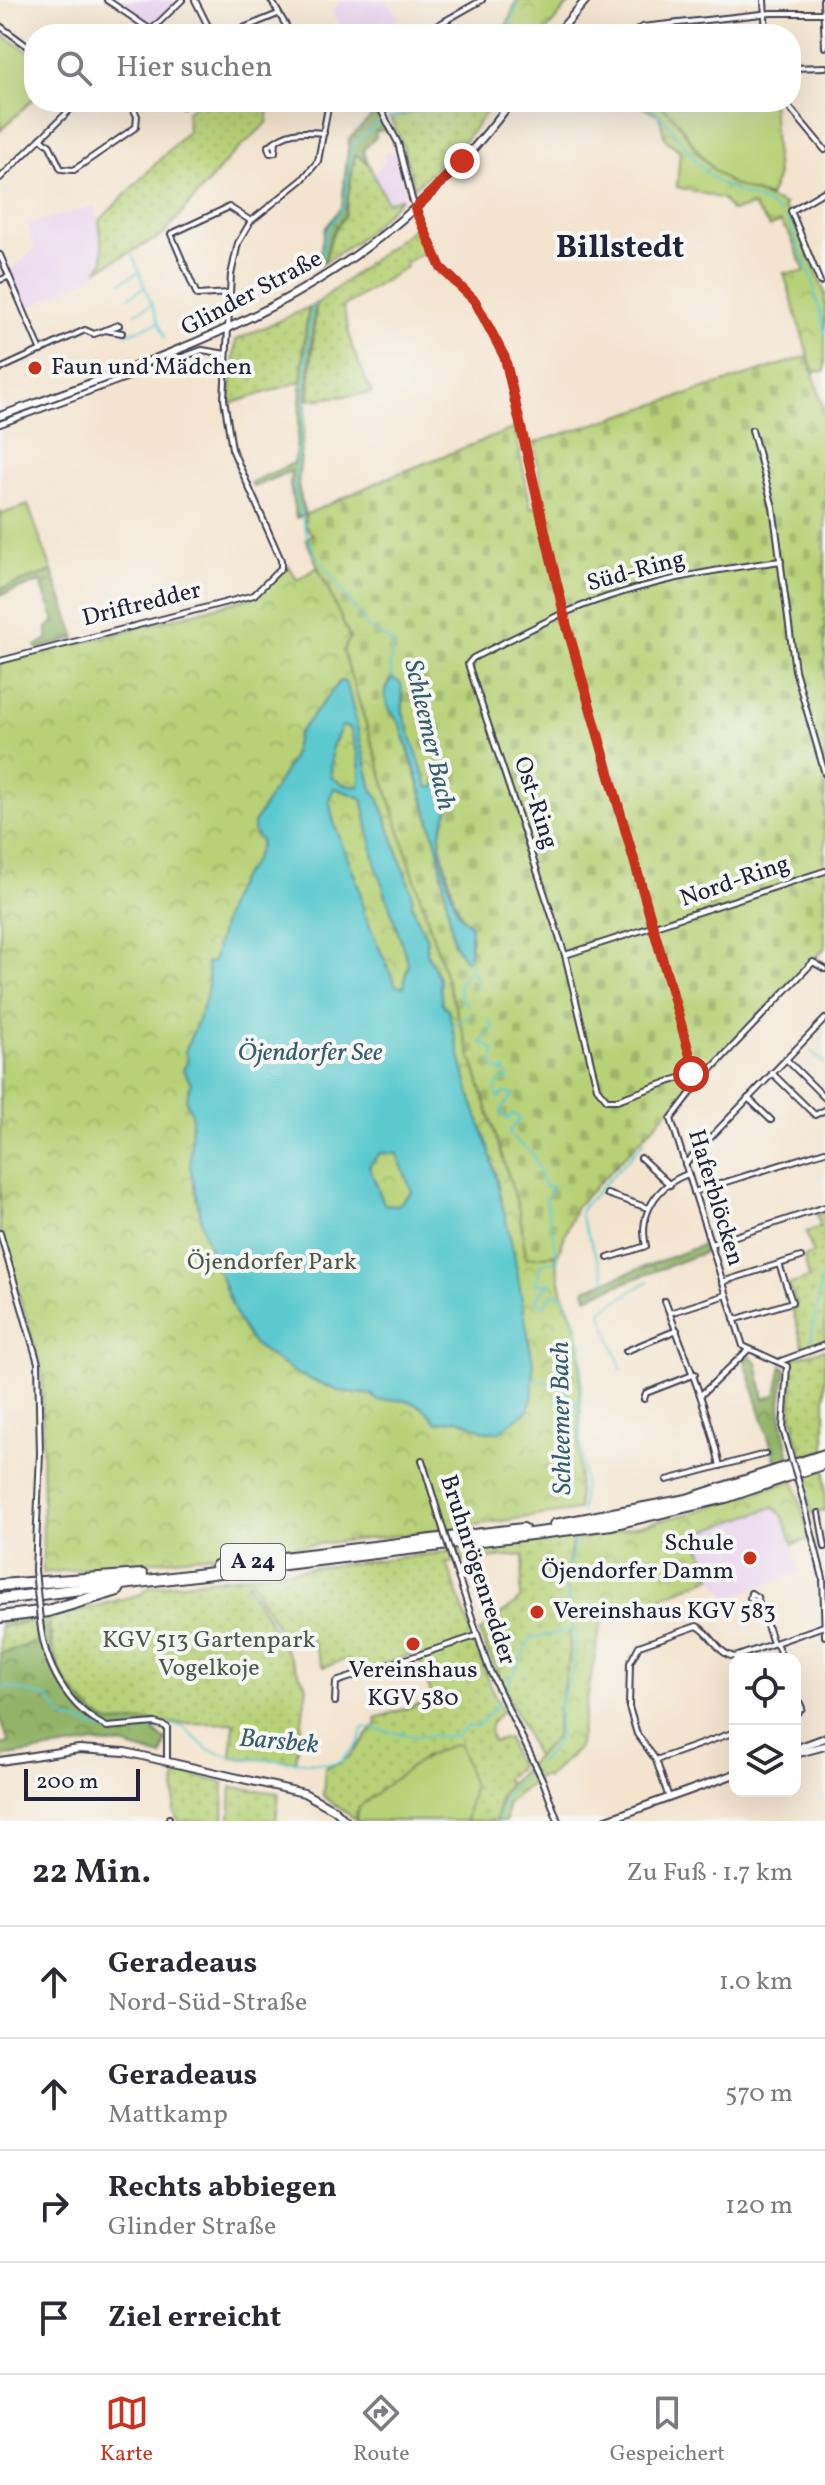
<!DOCTYPE html>
<html lang="de">
<head>
<meta charset="utf-8">
<style>
  body { margin:0; font-family:Vollkorn,serif; background:#f7f7f7; color:#2b2b33 }
  .controls { position:absolute; right:24px; bottom:24px; display:grid; overflow:hidden; border-radius:16px; box-shadow:0 8px 32px #0002 }
  .controls button { width:72px; height:72px; display:grid; place-items:center; padding:0; border:0; border-bottom:2px solid #e1e1e2; background:#fff; color:#2b2b33; font:40px sans-serif }
  .scale { position:absolute; left:24px; bottom:20px; width:116px; box-sizing:border-box; padding-left:8px; border:4px solid #22223b; border-top:0; font-size:22px; line-height:28px; white-space:nowrap; color:#22223b; -webkit-text-stroke:6px #f6f6f2; paint-order:stroke }
  .stop { position:absolute; width:24px; height:24px; margin:-18px; border:6px solid #c8321e; border-radius:50%; background:#fff }
  .stop.end { background:#c8321e; border-color:#fff; box-shadow:0 2px 8px #0008 }
  .list { margin:0; padding:0; list-style:none }
  h2 { display:flex; justify-content:space-between; align-items:center; height:104px; margin:0; padding:0 32px; font-size:34px }
  h2 small { font-size:26px; font-weight:400; color:#7c7c81 }
  .list li { display:grid; grid-template-columns:52px 1fr auto; gap:24px; align-items:center; box-sizing:border-box; height:112px; padding:0 32px; border-top:2px solid #e1e1e2 }
  .list b { display:block; font-size:30px; white-space:nowrap }
  .list p { margin:0; font-size:26px; white-space:nowrap; color:#7c7c81 }
  .list em { font-size:26px; font-style:normal; color:#7c7c81 }
  .icon { flex:none; width:44px; height:44px; fill:none; stroke:currentColor; stroke-width:2; stroke-linecap:round; stroke-linejoin:round }
  .map { position:relative; flex:none; width:825px; height:1821px; overflow:hidden }
  .search { position:absolute; background:#fff; box-shadow:0 8px 32px #0002; left:24px; right:24px; top:24px; height:88px; display:flex; align-items:center; gap:20px; box-sizing:border-box; padding:0 28px; border-radius:32px; color:#7c7c81; font-size:30px }
  .sheet { height:552px; background:#fff }
  nav { display:flex; justify-content:space-around; align-items:center; box-sizing:border-box; height:112px; border-top:2px solid #e1e1e2; background:#fff; font-size:22px; color:#7c7c81 }
  nav a { display:grid; justify-items:center; gap:4px }
  nav .on { color:#c8321e }
  .map>svg:first-child { display:block }
</style>
</head>
<body>
<div class="map">
<svg width="825" height="1821" viewBox="0 0 825 1821">
  <defs>
    <pattern id="grass-dots" width="8" height="8" patternUnits="userSpaceOnUse" patternTransform="scale(2)"><rect width="8" height="8" fill="#b8d177"/><path d="M2 2h.1M6 6h.1" fill="none" stroke="#9eb368" stroke-width="1.8" stroke-linecap="round"/></pattern>
    <pattern id="forest-crowns" width="20" height="18" patternUnits="userSpaceOnUse" patternTransform="scale(2)"><rect width="20" height="18" fill="#92b368"/><path d="M2 6a3 3 0 1 1 6 0M12 15a3 3 0 1 1 6 0" fill="none" stroke="#779157"/></pattern>
    <pattern id="cemetery-stones" width="16" height="16" patternUnits="userSpaceOnUse" patternTransform="scale(2)"><rect width="16" height="16" fill="#b8d177"/><path d="M2 7V4a2 2 0 0 1 4 0v3zM10 15v-3a2 2 0 0 1 4 0v3z" fill="#9eb368"/></pattern>
    <pattern id="park-crowns" width="20" height="18" patternUnits="userSpaceOnUse" patternTransform="scale(2)"><rect width="20" height="18" fill="#b8d177"/><path d="M2 6a3 3 0 1 1 6 0M12 15a3 3 0 1 1 6 0" fill="none" stroke="#9eb368"/></pattern>
  </defs>
  <rect width="100%" height="100%" fill="#f6f6f2"/>
  <filter id="ink" filterUnits="userSpaceOnUse"><feTurbulence type="fractalNoise" baseFrequency=".0125" numOctaves="2"/><feDisplacementMap in="SourceGraphic" scale="16" xChannelSelector="R" yChannelSelector="G"/><feConvolveMatrix kernelMatrix="1 2 1 2 8 2 1 2 1" color-interpolation-filters="sRGB"/></filter>
  <filter id="wash" filterUnits="userSpaceOnUse"><feTurbulence type="fractalNoise" baseFrequency=".006" numOctaves="4" result="noise"/><feDisplacementMap in="SourceGraphic" scale="32" xChannelSelector="R" yChannelSelector="G"/><feGaussianBlur stdDeviation="1.8" result="paint"/><feColorMatrix in="noise" values="0 0 0 0 0 0 0 0 0 0 0 0 0 0 0 0 0 1.4 0 .05"/><feComposite in="paint" operator="in"/></filter>
  <g filter="url(#wash)">
    <rect width="100%" height="100%" fill="#f3e4cf"/>
    <!-- built -->
    <g fill="#e8d2ee">
      <path d="M112,0H178L154,23L148,24Z"/>
      <path d="M342,0H387L400,18L392,24L401,34H349L330,11Z"/>
      <path d="M387,151L396,155L405,195L387,202L373,173L386,162L383,156Z"/>
      <path d="M95,206L104,260L94,276L26,309L9,272L35,249L28,224Z"/>
      <path d="M774,1507L782,1515L793,1544L799,1572L729,1598L712,1577L695,1534Z"/>
    </g>
    <!-- grass -->
    <g fill="url(#grass-dots)" stroke="#6d7a59" stroke-width="2">
      <path d="M198,102H270L267,123L231,156L163,235L97,270L104,260L99,221L188,131L187,112Z"/>
      <path d="M449,102H494L462,144L414,188L402,143L390,118Z"/>
      <path d="M355,154L368,163L387,202L402,198L357,241L324,263L332,234L345,215Z"/>
      <path d="M415,227L425,252L405,263L406,267L343,307L353,350L372,393L309,400L316,304Z"/>
      <path d="M309,307L303,381L229,404L236,340Z"/>
      <path d="M825,1212V1342L804,1349L791,1305L797,1303L788,1285L809,1278L804,1257L813,1253L806,1232L820,1227L817,1214Z"/>
      <path d="M825,1349V1450L804,1458L794,1430L796,1422L791,1417L793,1375L788,1360Z"/>
      <path d="M592,1535L570,1552L573,1554L566,1583L575,1631L569,1633C574,1670 555,1700 556,1737L537,1759L479,1633L520,1599L524,1555L447,1563L490,1686L503,1711C491,1720 487,1728 493,1742L508,1738L514,1758L522,1764L505,1779L509,1783L499,1799L496,1821H466L473,1786L427,1755L359,1807L355,1819L323,1796L325,1767C352,1764 359,1742 377,1724L376,1718L433,1700L417,1653L353,1674L348,1659L323,1667L311,1640L288,1645L251,1582L247,1583L307,1687L296,1761L231,1758L234,1723L110,1724C68,1702 52,1663 49,1619L141,1594L150,1587Z"/>
      <path d="M34,1621L37,1642L0,1654V1627Z"/>
      <path d="M176,1771L224,1783L223,1821H179L174,1813Z"/>
      <path d="M232,1787L279,1793L276,1821H230Z"/>
    </g>
    <!-- forest -->
    <g fill="url(#forest-crowns)" stroke="#5a6a52" stroke-width="2">
      <path d="M374,106L388,130L376,131V137L363,150L368,163L355,154L345,215L332,234L324,263L317,267L325,229L342,206L349,139L370,118Z"/>
      <path d="M316,304L298,485L305,515L296,518L290,485L291,471L253,487L251,482L294,463C303,411 299,358 309,307Z"/>
      <path d="M52,571L76,638L37,649L36,646L47,639V628L55,621L40,582L0,595V589Z"/>
      <path d="M705,1244L708,1251L587,1297L585,1289Z"/>
      <path d="M747,1353L757,1362L764,1399L776,1395L782,1365L786,1369L780,1408L791,1464L778,1468L743,1355Z"/>
      <path d="M37,1616L38,1620L49,1619L51,1652L63,1680L97,1717L110,1723L156,1721L155,1732L166,1740L162,1757L122,1745L96,1743L0,1757V1745L9,1743L0,1717V1654L37,1642L33,1621L0,1627V1619Z"/>
    </g>
    <!-- cemetery -->
    <path fill="url(#cemetery-stones)" stroke="#6d7a59" stroke-width="2" fill-rule="evenodd" d="M808,356L825,414V948L575,1208L558,1254L526,1259L519,1210L343,651L349,638L306,539L312,534L305,526V515L387,478L515,428L531,508L545,505L534,443ZM403,692V713L424,779L428,788L436,787L453,801L442,822L440,844L455,902L472,936L469,960L454,944L438,849L401,726Z"/>
    <!-- park -->
    <g fill="url(#park-crowns)" stroke="#6d7a59" stroke-width="2">
      <path d="M517,0H572L544,34H503Z"/>
      <path d="M632,102L659,103L672,114L702,158L728,182L785,205L783,209L792,215L825,293V371L813,372L784,273L805,272L790,235L780,222L770,227L753,206L731,211L723,199L677,187L680,151L665,139L659,115Z"/>
      <path d="M289,566L297,580L318,567L350,638L343,651L519,1210L526,1258L555,1255L563,1296L577,1327L581,1347L578,1510L412,1534L43,1573L42,1371L0,1231V664L254,597Z"/>
      <path d="M825,1469V1510L812,1515L803,1477Z"/>
      <path d="M794,1480L810,1539L793,1544L782,1515L774,1507L696,1534L712,1577L601,1622L578,1749L546,1778L544,1775L538,1778L507,1803L506,1821H496L502,1792L556,1737C555,1700 574,1670 569,1633L574,1631L566,1583L572,1541L688,1514Z"/>
    </g>
    <!-- pitch -->
    <g fill="#b8d177" stroke="#6d7a59" stroke-width="2">
      <path d="M755,19L762,24L763,34H635L642,29Z"/>
      <path d="M0,33L34,55V98L0,131Z"/>
      <path d="M657,102H772L777,178L769,197C756,192 739,189 728,181C697,161 686,123 657,102Z"/>
      <path d="M28,505L52,571L0,589V510L2,514Z"/>
      <path d="M459,1744L473,1786L466,1821H356L359,1807C385,1787 429,1748 459,1744Z"/>
    </g>
    <!-- water -->
    <g fill="#5bc9cf" stroke="#3e7685" stroke-width="2" fill-rule="evenodd">
      <path d="M392,678L401,683L403,713L428,787H435L436,780L448,777C460,800 441,815 440,841C440,854 452,901 459,913C462,918 468,922 471,927L469,960H465L454,944L438,849L419,782L401,726L388,707L384,694Z"/>
      <path d="M340,681L345,682L349,692L372,789L379,798L412,893V906L427,939V953L439,978L442,1004L448,1009L472,1102L489,1148L514,1254L533,1363V1395L528,1410L499,1432H486L459,1419L437,1423C421,1400 405,1398 378,1401L372,1395L339,1391L297,1374L252,1343L237,1318L204,1234L190,1166L192,1115L186,1100L191,1083L183,1070L188,1060L185,1052C193,1027 216,991 206,963L213,962C220,938 223,913 234,890C244,870 256,865 261,842L254,832V823L291,760L298,734ZM342,726L350,728C356,748 363,767 359,787L345,785L331,777L332,747ZM334,788L362,798L375,862L408,963L404,987L396,986L364,913L359,887L334,823L329,799ZM380,1153L397,1154L412,1192L398,1205L384,1204L369,1166Z"/>
    </g>
    <g fill="none" stroke-linecap="round" stroke-linejoin="round">
      <!-- stream -->
      <g stroke="#5bc9cf" stroke-width="2">
        <path d="M507,34L520,0"/>
        <path d="M642,102C675,120 685,156 714,179C735,196 763,197 781,213"/>
        <path d="M389,118L444,102"/>
        <path d="M787,219L811,275L825,333"/>
        <path d="M133,256L165,338"/>
        <path d="M319,266L326,232L343,207L353,145L379,122"/>
        <path d="M121,282L137,273"/>
        <path d="M129,297L145,287"/>
        <path d="M136,313L152,304"/>
        <path d="M125,334L158,323"/>
        <path d="M307,536L294,487L304,419L309,324L314,303"/>
        <path d="M308,538L314,552L368,627L393,643L390,668L393,678"/>
        <path d="M468,958L479,989"/>
        <path d="M468,1004L462,1001L458,987L469,969"/>
        <path d="M490,1020L493,1029L481,1043L495,1050L492,1065L502,1073L504,1069L508,1079L498,1082L495,1092L499,1098L504,1093L514,1094L502,1108V1114L508,1120L512,1114L521,1118L510,1130V1136L533,1154L545,1187L553,1186L546,1199L558,1261L541,1263L536,1285L551,1282L535,1299L544,1306L552,1294L563,1295C592,1340 578,1386 581,1438C582,1464 586,1485 581,1511"/>
        <path d="M450,1027L470,1015"/>
        <path d="M811,1051L825,1064"/>
        <path d="M607,1282L580,1215L581,1209L645,1141"/>
        <path d="M667,1316L672,1325"/>
        <path d="M811,1339L825,1263"/>
        <path d="M622,1371L601,1311L648,1281"/>
        <path d="M533,1378L565,1388L582,1412"/>
        <path d="M704,1414L707,1425"/>
        <path d="M0,1689L8,1687L48,1697L63,1717L111,1732L162,1728"/>
        <path d="M505,1689L531,1638L572,1630"/>
        <path d="M174,1725L184,1727L207,1749L232,1757L334,1764L345,1760L343,1758L358,1744L364,1727L414,1736H455L468,1726L477,1727L498,1704L499,1699"/>
        <path d="M539,1763L559,1739V1704L574,1669V1629L565,1583L576,1539"/>
        <path d="M500,1821C502,1814 501,1807 503,1801C508,1788 526,1778 534,1768"/>
      </g>
    </g>
  </g>
  <g filter="url(#ink)">
    <g fill="none" stroke-linecap="round" stroke-linejoin="round">
      <defs>
        <g id="minor">
          <path d="M107,0L151,30"/>
          <path d="M195,0L212,34"/>
          <path d="M271,0L291,34"/>
          <path d="M764,0L766,34"/>
          <path d="M823,0L825,47"/>
          <path d="M157,24L161,34"/>
          <path d="M0,26L34,51"/>
          <path d="M147,34L182,0"/>
          <path d="M240,34L241,29L278,14"/>
          <path d="M422,34L482,0"/>
          <path d="M632,34L642,27L771,13H825"/>
          <path d="M791,68L825,67"/>
          <path d="M377,102L398,143L412,199L440,266L475,301L505,358L557,585C562,597 563,610 566,623L693,1066L688,1075L617,1100H607L597,1088L565,955L468,664L473,658L557,616C629,585 702,571 781,561"/>
          <path d="M785,102L825,150"/>
          <path d="M183,106L184,102"/>
          <path d="M41,138L50,146L61,169L74,170L136,127L137,116L130,102"/>
          <path d="M276,141L275,152L270,153L268,147C286,130 301,131 324,133"/>
          <path d="M0,178L78,102"/>
          <path d="M0,255L41,351"/>
          <path d="M0,280L8,277"/>
          <path d="M820,282L791,211L825,191"/>
          <path d="M230,293L197,295L171,234L229,207L251,221"/>
          <path d="M105,330L122,333"/>
          <path d="M0,369L85,330L94,334L119,325"/>
          <path d="M0,424L202,350L226,354"/>
          <path d="M752,430L773,507L795,670L825,774"/>
          <path d="M0,661L254,595L281,568V560L232,449L224,399L231,275L238,243L251,221L302,180L318,161L329,102"/>
          <path d="M565,955L825,871"/>
          <path d="M787,1060L825,1098"/>
          <path d="M772,1073L815,1115L825,1110"/>
          <path d="M748,1098L771,1120"/>
          <path d="M641,1158L670,1185"/>
          <path d="M685,1164L825,1019"/>
          <path d="M694,1192L825,1151"/>
          <path d="M607,1194L648,1208"/>
          <path d="M0,1233L38,1363L40,1453L35,1570"/>
          <path d="M711,1244L825,1207"/>
          <path d="M608,1258L646,1246C638,1214 657,1185 688,1174"/>
          <path d="M722,1282L801,1257"/>
          <path d="M665,1301C686,1358 707,1406 720,1466"/>
          <path d="M670,1313L726,1295"/>
          <path d="M734,1320L792,1302L779,1264"/>
          <path d="M626,1351L677,1330"/>
          <path d="M781,1361L825,1345"/>
          <path d="M702,1394L748,1350"/>
          <path d="M644,1399L646,1393L695,1374"/>
          <path d="M422,1460L443,1529"/>
          <path d="M792,1461L783,1429L787,1366L743,1346L671,1119L700,1081L813,962L825,969"/>
          <path d="M667,1480L765,1454"/>
          <path d="M798,1480L823,1578L825,1636"/>
          <path d="M819,1513L825,1547"/>
          <path d="M451,1555L489,1669L543,1781L558,1821"/>
          <path d="M759,1604L750,1598L751,1593L757,1597L773,1643"/>
          <path d="M40,1621C44,1663 67,1708 107,1727L155,1723L167,1727V1762"/>
          <path d="M776,1643L783,1659"/>
          <path d="M795,1693L802,1708L798,1712L795,1709"/>
          <path d="M335,1702L336,1682L476,1636"/>
          <path d="M656,1760L735,1732"/>
          <path d="M669,1798L656,1760L637,1734L629,1707L630,1663L639,1646L697,1626C713,1634 717,1654 735,1657L824,1626"/>
          <path d="M169,1821V1818"/>
        </g>
        <g id="secondary">
          <path d="M557,34L586,0"/>
          <path d="M0,416C211,340 370,290 511,102"/>
          <path d="M795,1749L825,1738"/>
          <path d="M795,1754L825,1746"/>
          <path d="M0,1761L79,1749L125,1752L304,1793L335,1810L346,1821"/>
          <path d="M604,1821L735,1774"/>
        </g>
        <g id="motorway">
          <path d="M555,1525L687,1500L825,1455"/>
          <path d="M217,1566L523,1529"/>
          <path d="M0,1585L142,1575"/>
          <path d="M0,1599L612,1524L726,1497L825,1463"/>
          <path d="M0,1617L48,1611L118,1590"/>
        </g>
      </defs>
      <!-- minor casing -->
      <use href="#minor" stroke="#413f51" stroke-width="8"/>
      <!-- secondary casing -->
      <use href="#secondary" stroke="#413f51" stroke-width="10"/>
      <!-- motorway casing -->
      <use href="#motorway" stroke="#413f51" stroke-width="14"/>
      <!-- minor -->
      <use href="#minor" stroke="#fff" stroke-width="4"/>
      <!-- secondary -->
      <use href="#secondary" stroke="#fff" stroke-width="6"/>
      <!-- motorway -->
      <use href="#motorway" stroke="#fff" stroke-width="10"/>
      <defs>
        <g id="minor-bridge">
          <path d="M792,1461L798,1480"/>
          <path d="M443,1529L451,1555"/>
          <path d="M35,1570L40,1621"/>
        </g>
      </defs>
      <!-- minor-bridge casing -->
      <use href="#minor-bridge" stroke="#413f51" stroke-width="8" stroke-linecap="butt"/>
      <!-- minor-bridge -->
      <use href="#minor-bridge" stroke="#fff" stroke-width="4"/>
    </g>
  </g>
  <g fill="none" stroke-linecap="round" stroke-linejoin="round" filter="url(#ink)">
    <!-- route -->
    <path stroke="#c8321e" stroke-width="10" d="M462,161L415,209L441,268L475,301L505,358L566,623L693,1066L691,1074"/>
  </g>
  <!-- markers -->
  <g fill="#c8321e" stroke="#f6f6f2" stroke-width="3">
    <circle cx="35" cy="368" r="8"/>
    <circle cx="750" cy="1558" r="8"/>
    <circle cx="537" cy="1612" r="8"/>
    <circle cx="413" cy="1644" r="8"/>
  </g>
  <g text-anchor="middle" dominant-baseline="central" stroke-width="8" stroke-linejoin="round" paint-order="stroke">
    <!-- shield labels -->
    <rect fill="#f6f6f2" stroke="#626272" stroke-width="2" x="221" y="1544" width="64" height="36" rx="6"/>
    <g font-size="22" font-weight="bold" fill="#22223b">
      <text x="253" y="1562">A 24</text>
    </g>
    <!-- street labels -->
    <g font-size="24" fill="#22223b" stroke="#f6f6f2">
      <text transform="translate(252 294) rotate(-28)">Glinder Straße</text>
      <text transform="translate(636 572) rotate(-15)">Süd-Ring</text>
      <text transform="translate(142 605) rotate(-14)">Driftredder</text>
      <text transform="translate(535 803) rotate(72)">Ost-Ring</text>
      <text transform="translate(735 882) rotate(-19)">Nord-Ring</text>
      <text transform="translate(715 1198) rotate(73)">Haferblöcken</text>
      <text transform="translate(477 1570) rotate(72)">Bruhnrögenredder</text>
    </g>
    <!-- poi labels -->
    <g font-size="24" fill="#22223b" stroke="#f6f6f2" text-anchor="start">
      <text x="51" y="368">Faun und Mädchen</text>
      <text x="734" y="1544" text-anchor="end">Schule<tspan x="734" dy="28">Öjendorfer Damm</tspan></text>
      <text x="553" y="1612">Vereinshaus KGV 583</text>
      <text x="413" y="1671" text-anchor="middle">Vereinshaus<tspan x="413" dy="28">KGV 580</tspan></text>
    </g>
    <!-- park labels -->
    <g font-size="24" fill="#4f574d" stroke="#f6f6f2">
      <text x="272" y="1263">Öjendorfer Park</text>
      <text x="209" y="1641">KGV 513 Gartenpark<tspan x="209" dy="28">Vogelkoje</tspan></text>
    </g>
    <!-- water labels -->
    <g font-size="26" font-style="italic" fill="#365c6f" stroke="#f6f6f2">
      <text transform="translate(429 735) rotate(77)">Schleemer Bach</text>
      <text x="310" y="1053">Öjendorfer See</text>
      <text transform="translate(562 1418) rotate(-91)">Schleemer Bach</text>
      <text transform="translate(279 1742) rotate(5)">Barsbek</text>
    </g>
    <!-- district labels -->
    <g font-size="32" font-weight="bold" fill="#22223b" stroke="#f6f6f2">
      <text x="620" y="249">Billstedt</text>
    </g>
  </g>
</svg>
<div class="controls">
<button><svg class="icon" aria-label="locate" viewBox="0 0 24 24"><circle cx="12" cy="12" r="6"/><path d="M12 2v4M12 18v4M2 12h4M18 12h4"/></svg></button>
<button><svg class="icon" aria-label="layers" viewBox="0 0 24 24"><path d="M12 4l9 5-9 5-9-5zM3 14l9 5 9-5"/></svg></button>
</div>
<div class="scale">200 m</div>
<div class="stop" style="left:691px;top:1074px"></div>
<div class="stop end" style="left:462px;top:161px"></div>
<div class="search"><svg class="icon" aria-label="search" viewBox="0 0 24 24"><circle cx="10" cy="10" r="6"/><path d="M15 15l6 6"/></svg>Hier suchen</div>
</div>
<section class="sheet">
<h2>22 Min.<small>Zu Fuß · 1.7 km</small></h2>
<ul class="list">
<li><svg class="icon" aria-label="ahead" viewBox="0 0 24 24"><path d="M12 20V5M6 11l6-6 6 6"/></svg><div><b>Geradeaus</b><p>Nord-Süd-Straße</p></div><em>1.0 km</em></li>
<li><svg class="icon" aria-label="ahead" viewBox="0 0 24 24"><path d="M12 20V5M6 11l6-6 6 6"/></svg><div><b>Geradeaus</b><p>Mattkamp</p></div><em>570 m</em></li>
<li><svg class="icon" aria-label="right" viewBox="0 0 24 24"><path d="M7 20v-9h11M14 6l5 5-5 5"/></svg><div><b>Rechts abbiegen</b><p>Glinder Straße</p></div><em>120 m</em></li>
<li><svg class="icon" aria-label="arrive" viewBox="0 0 24 24"><path d="M6 21V4h12l-3 4 3 4H6"/></svg><div><b>Ziel erreicht</b></div></li>
</ul>
</section>
<nav>
<a class="on"><svg class="icon" aria-label="map" viewBox="0 0 24 24"><path d="M3 6l6-2 6 2 6-2v14l-6 2-6-2-6 2zM9 4v14M15 6v14"/></svg>Karte</a>
<a><svg class="icon" aria-label="directions" viewBox="0 0 24 24"><path d="M12 3l9 9-9 9-9-9zM9 14v-3h6M13 9l2 2-2 2"/></svg>Route</a>
<a><svg class="icon" aria-label="saved" viewBox="0 0 24 24"><path d="M7 4h10v16l-5-4-5 4z"/></svg>Gespeichert</a>
</nav>
</body>
</html>
